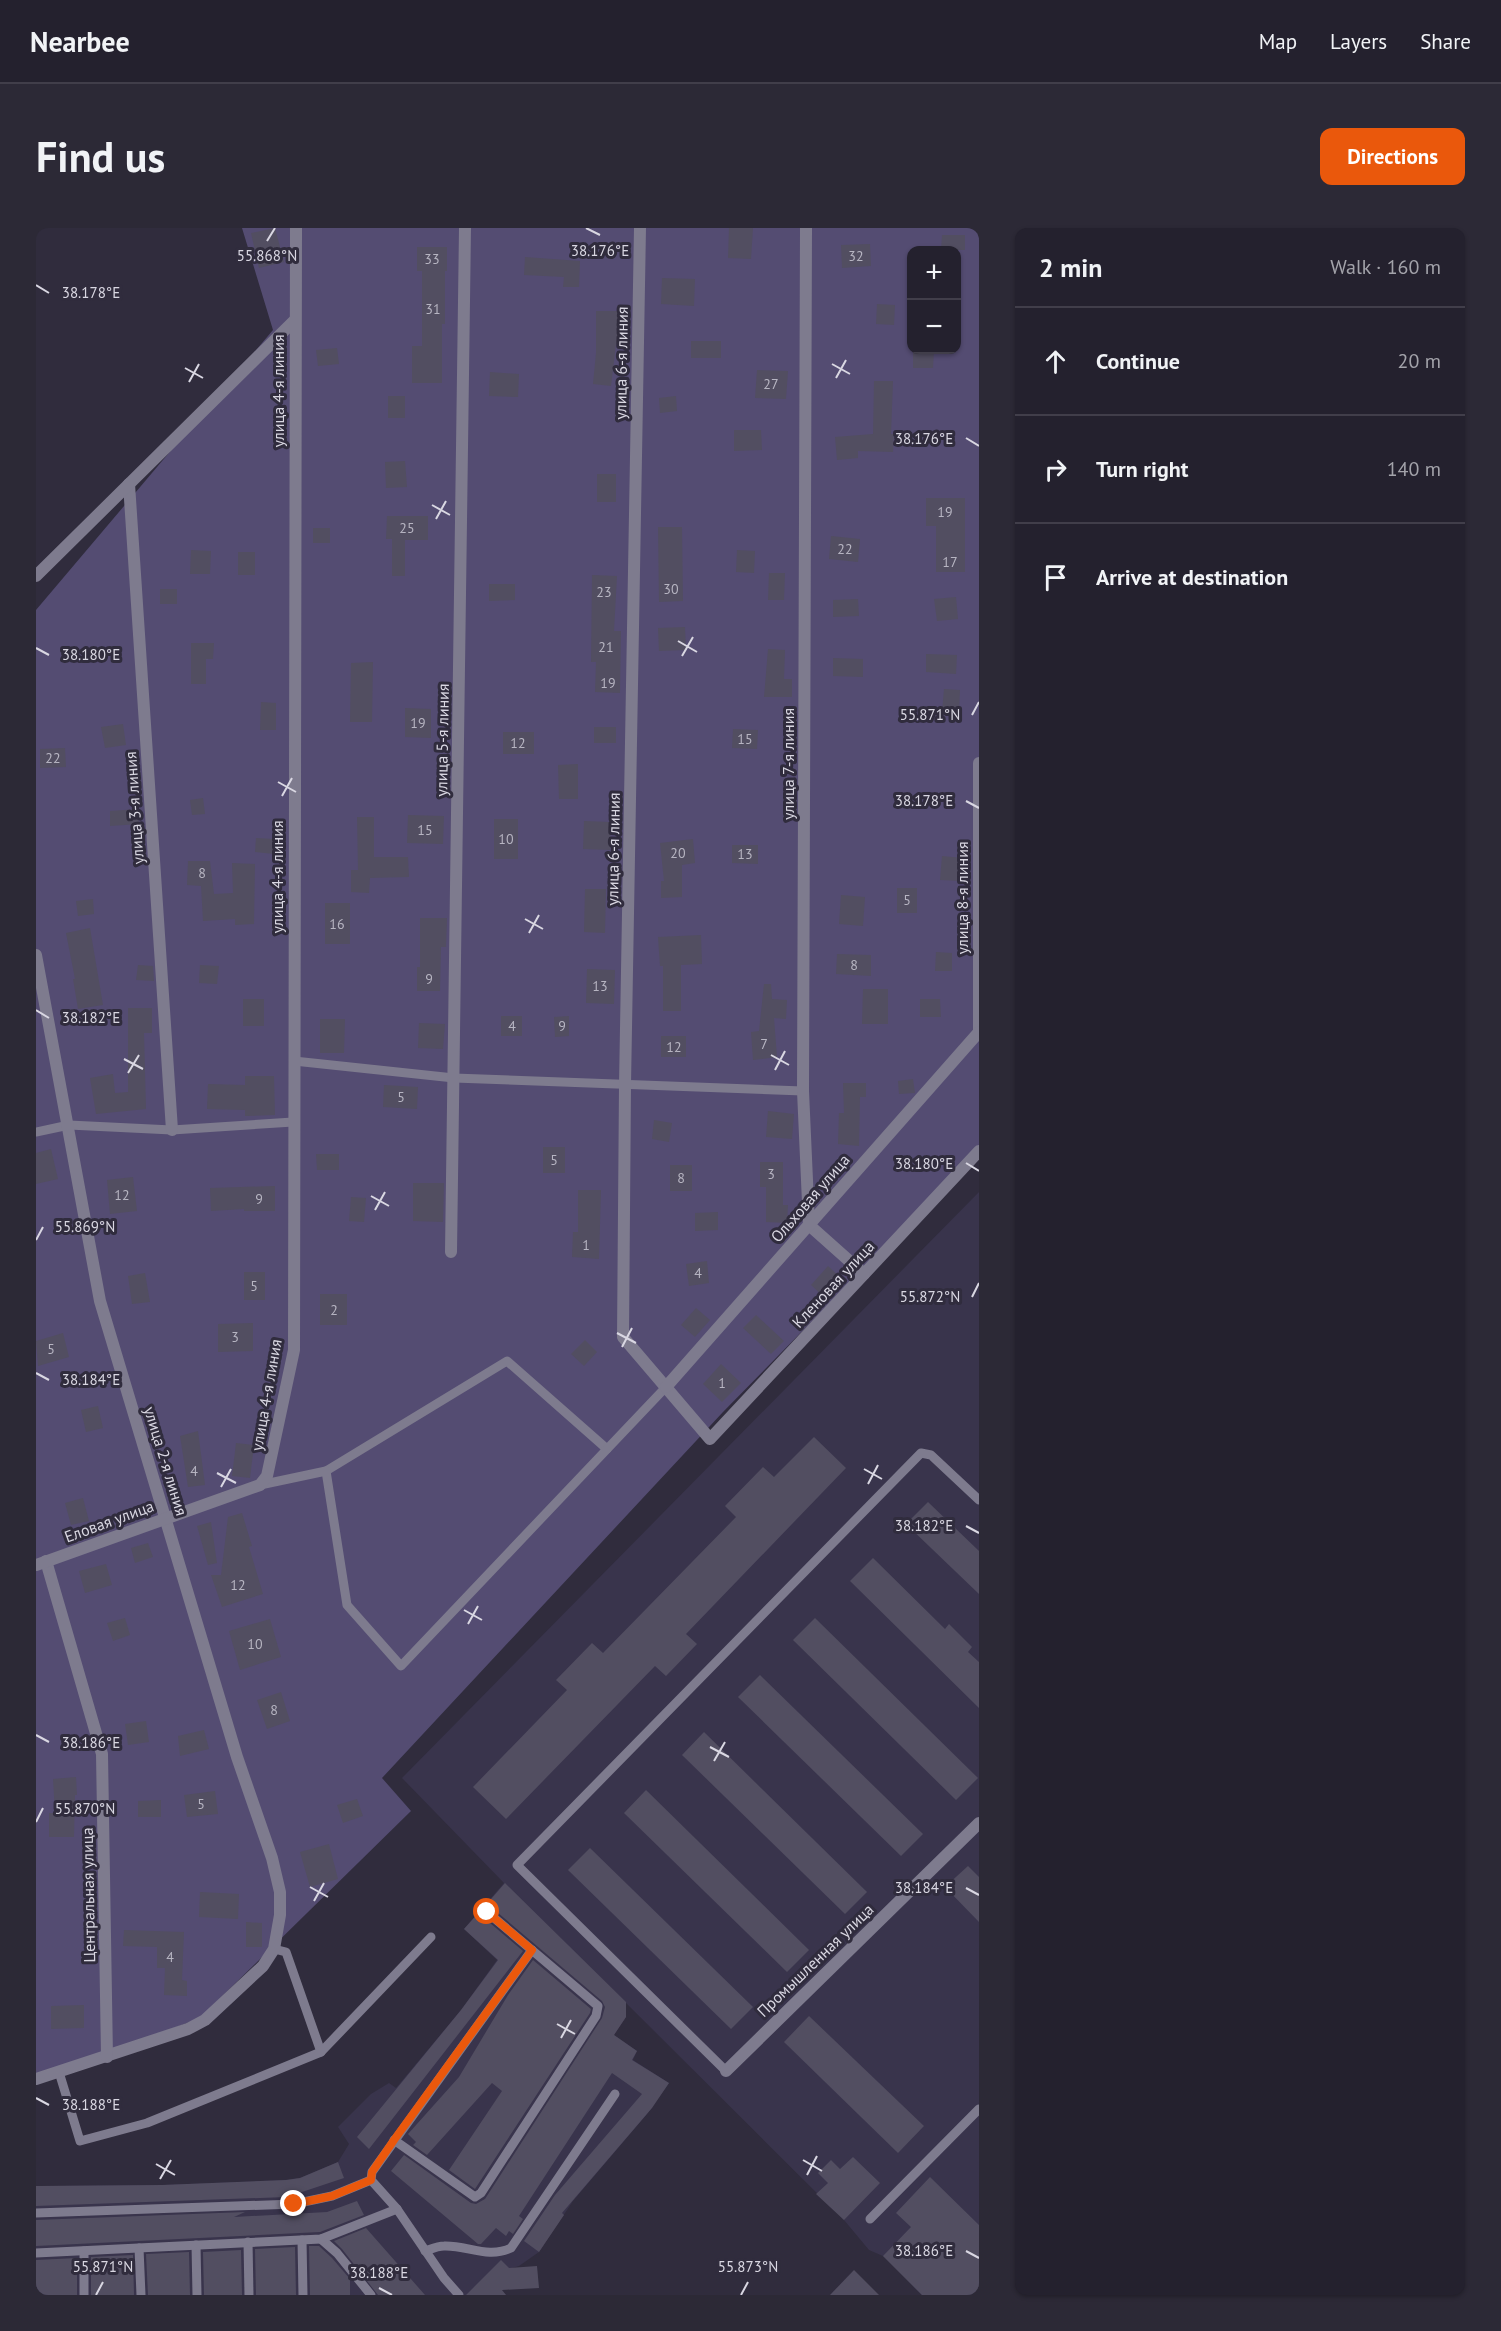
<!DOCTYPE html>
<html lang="en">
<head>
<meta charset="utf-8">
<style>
  body { margin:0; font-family:"PT Sans",sans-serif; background:#2c2936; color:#f1f3f6 }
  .controls { position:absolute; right:18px; top:18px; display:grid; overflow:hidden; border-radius:12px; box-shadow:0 2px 4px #0004 }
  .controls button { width:54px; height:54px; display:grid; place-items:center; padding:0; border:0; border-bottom:2px solid #413e4a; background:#24212e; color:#f1f3f6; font:30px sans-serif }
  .stop { position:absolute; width:18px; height:18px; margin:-14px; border:4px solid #ea580c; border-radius:50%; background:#fff }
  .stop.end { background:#ea580c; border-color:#fff; box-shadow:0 2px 6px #0008 }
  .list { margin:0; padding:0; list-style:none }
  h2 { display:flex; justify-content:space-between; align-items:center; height:78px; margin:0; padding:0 24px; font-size:26px }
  h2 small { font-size:20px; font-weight:400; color:#a3a3aa }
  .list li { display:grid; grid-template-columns:39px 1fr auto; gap:18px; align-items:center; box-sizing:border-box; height:108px; padding:0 24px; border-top:2px solid #413e4a }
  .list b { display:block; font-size:22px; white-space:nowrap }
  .list em { font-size:20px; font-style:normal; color:#a3a3aa }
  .icon { flex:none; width:33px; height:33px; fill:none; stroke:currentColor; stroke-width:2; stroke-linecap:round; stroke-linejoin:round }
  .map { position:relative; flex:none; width:943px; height:2067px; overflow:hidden; border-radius:12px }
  header { display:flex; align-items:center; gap:36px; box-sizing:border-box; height:84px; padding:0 30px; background:#24212e; border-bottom:2px solid #413e4a }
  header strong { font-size:28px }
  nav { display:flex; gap:33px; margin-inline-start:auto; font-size:21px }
  .intro { display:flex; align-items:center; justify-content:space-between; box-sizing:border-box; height:144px; padding:0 36px }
  h1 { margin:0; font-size:42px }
  .button { padding:15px 27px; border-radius:12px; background:#ea580c; color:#fff; font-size:21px; font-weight:700 }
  main { display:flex; gap:36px; padding:0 36px }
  aside { flex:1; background:#24212e; border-radius:12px; box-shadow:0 2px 4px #0004 }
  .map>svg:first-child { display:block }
</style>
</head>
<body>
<header>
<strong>Nearbee</strong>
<nav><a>Map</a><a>Layers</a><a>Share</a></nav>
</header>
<div class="intro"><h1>Find us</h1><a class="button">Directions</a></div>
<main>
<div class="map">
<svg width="943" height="2067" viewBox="0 0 943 2067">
  <rect width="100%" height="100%" fill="#302c3d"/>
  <!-- built -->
  <path fill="#39344c" d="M943,964V2067H886L847,2028L833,2022L808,1992L590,1775V1789L578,1807L601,1823L597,1832L633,1855L611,1886L537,1973L503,2024L483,2038L473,2041L459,2055L470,2067H0V1958L126,1957L250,1952L264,1950L302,1934L313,1916L302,1899L335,1866L353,1855L360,1860L425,1782L461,1732L428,1701L468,1655L366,1550Z"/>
  <!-- green -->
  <path fill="#544c72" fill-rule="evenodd" d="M206,0H943V923L687,1184L346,1550L375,1583L164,1790L0,1853V382L237,102ZM876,22H920V122H876Z"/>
  <!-- building -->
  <g fill="#524e61">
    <path d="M239,0L248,34L223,40L215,5Z"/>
    <path d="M693,0H717L715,31L692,30Z"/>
    <path d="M906,7H929V22H905Z"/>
    <path d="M834,16L835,38L806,40L805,17Z"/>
    <path d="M381,19H411V43H409V96H406V155H376V118H386V43H381Z"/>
    <path d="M489,29L544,33L543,59H527L528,49L488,47Z"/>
    <path d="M626,50L659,51L658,78L625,76Z"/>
    <path d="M841,76L859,77L858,97L840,96Z"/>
    <path d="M560,83H583V117L580,116L575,158L557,156L560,125Z"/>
    <rect x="655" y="113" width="30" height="17"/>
    <path d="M301,120L303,136L282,138L280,122Z"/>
    <path d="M877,122H898L897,140H877Z"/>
    <path d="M721,142L752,143L750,171L719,170Z"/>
    <path d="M454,144L483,146L482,169L453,168Z"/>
    <path d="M838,153H857L855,206H858L857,224L822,223V230L801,232L799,209L837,206Z"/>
    <rect x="352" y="168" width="17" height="22"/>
    <path d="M640,168L641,183L624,185L623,170Z"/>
    <path d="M698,202H725L726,222L698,223Z"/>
    <path d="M369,233L371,259L350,260L349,234Z"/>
    <rect x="561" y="246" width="19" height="28"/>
    <path d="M890,270H929V344H900V298H890Z"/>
    <path d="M351,288H392V312H369V348H356V311H350Z"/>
    <path d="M622,299H646L647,373L623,374Z"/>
    <rect x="277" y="300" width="17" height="15"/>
    <path d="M795,308L824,311L822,334L793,331Z"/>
    <path d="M155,322L175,323L174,346H154Z"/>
    <path d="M701,322L719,323L718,345L700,344Z"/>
    <rect x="202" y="324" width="17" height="23"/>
    <path d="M733,345H749L748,372H732Z"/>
    <path d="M556,347L581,348L578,403H585L584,465L559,464L560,434H555Z"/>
    <path d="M453,356H479V372L453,373Z"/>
    <rect x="124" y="361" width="17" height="15"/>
    <path d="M920,369L922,391L901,393L898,371Z"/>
    <path d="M822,371L823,388L797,389V372Z"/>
    <path d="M649,399L650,422L623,423L622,400Z"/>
    <path d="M155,415H178L177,431H170V456H155Z"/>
    <path d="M732,421L749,422L748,451H756V469H728Z"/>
    <path d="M890,426L921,427L920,446L890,444Z"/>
    <path d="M797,430L827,431V449L797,448Z"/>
    <path d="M337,434L336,494H314L315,435Z"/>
    <path d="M908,461L924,462L923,485L906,484Z"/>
    <path d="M225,474L240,475V502H224Z"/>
    <path d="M369,480L395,481V510L369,509Z"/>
    <path d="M87,496L90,517L69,520L65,499Z"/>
    <rect x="558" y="499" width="22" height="16"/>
    <path d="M697,501L722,502L721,521L696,520Z"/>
    <rect x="467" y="504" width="31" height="22"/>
    <path d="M29,520L30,539L4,540V521Z"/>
    <path d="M542,536V571H523L522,537Z"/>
    <path d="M167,570L169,586L156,587L154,572Z"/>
    <path d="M102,581L103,596L74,598V583Z"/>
    <path d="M372,587L408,588L407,616L371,615Z"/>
    <path d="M321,589H338V629H372L373,649L334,650L333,665L315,664V642H322Z"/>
    <rect x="458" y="591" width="24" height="40"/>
    <path d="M548,593L575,594L574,622L547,621Z"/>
    <path d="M220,610L239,611L238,626L219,624Z"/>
    <path d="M657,611L659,635L646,637V669L625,670V653H628L624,615Z"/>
    <path d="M696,617H722V636L696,635Z"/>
    <path d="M906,628L927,630L925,653L904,652Z"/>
    <path d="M152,633H174L178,666L197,665L196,635L219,636L218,696L199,697V691L167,693L165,658L151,657Z"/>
    <rect x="861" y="660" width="20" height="25"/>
    <path d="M549,661H570L569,705L548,704Z"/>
    <path d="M805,667L829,669L827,698L803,696Z"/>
    <path d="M57,671L58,686L42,688L40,673Z"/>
    <rect x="289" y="675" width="25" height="41"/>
    <path d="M384,690H411L410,719H405L404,763H381V739H384Z"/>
    <path d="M54,700L67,777L42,781L37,751H39L30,705Z"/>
    <path d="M665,707L666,736L645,737V783H627V738H624L622,709Z"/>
    <path d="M900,724L916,725V743H899Z"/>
    <path d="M801,726L835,727V748L800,746Z"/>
    <path d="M102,737L117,738L118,753L100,752Z"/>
    <path d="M164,737L183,738L181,756L163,755Z"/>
    <path d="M551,741L579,742L578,776L550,775Z"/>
    <path d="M728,756H735L736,771L751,772L750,791L738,790L741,829L717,832L715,804L723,803Z"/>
    <path d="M827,761H852V796H826Z"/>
    <rect x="207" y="771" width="21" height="27"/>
    <path d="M884,771H904L905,789H884Z"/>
    <path d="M92,780H116V805H108L110,881L60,886L54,850L77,846L79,865L92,864Z"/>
    <rect x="465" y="788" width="21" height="20"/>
    <path d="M533,788V808L519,809L518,789Z"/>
    <path d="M284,791H309L308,825H284Z"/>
    <path d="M383,795L409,796L407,821L382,820Z"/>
    <rect x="625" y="808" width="25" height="21"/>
    <path d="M209,848H238L239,887L209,888V882L171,881L172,856L209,857Z"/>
    <path d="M877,851L879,865L863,866L862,853Z"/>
    <path d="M807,855H830V869H824L823,918L802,916L803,885H808Z"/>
    <path d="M348,857L382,859L381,881L347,879Z"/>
    <path d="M732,883L758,886L756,911L730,909Z"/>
    <path d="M618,892L636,895L633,914L616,911Z"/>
    <rect x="507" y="919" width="22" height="26"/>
    <path d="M15,921L22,951L0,956V925Z"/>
    <path d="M280,926H303V942H281Z"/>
    <path d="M724,934H747V977H752L751,995L730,994V959H724Z"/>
    <rect x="634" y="937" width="22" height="26"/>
    <path d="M97,949L101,983L74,986L71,952Z"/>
    <path d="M377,955H408L407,994L377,993Z"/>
    <path d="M239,958V983H208V981L175,983L174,960Z"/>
    <path d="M542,962H565L563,1031L536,1029L537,1004H542Z"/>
    <path d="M315,969L330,970L328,994L313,993Z"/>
    <path d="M682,984V1002L659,1003V985Z"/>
    <path d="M671,1033L673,1055L653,1058L650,1036Z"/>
    <path d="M792,1038L807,1052L790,1071L775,1057Z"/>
    <rect x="208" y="1044" width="21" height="28"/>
    <path d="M109,1045L114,1074L96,1076L92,1048Z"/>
    <rect x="284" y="1066" width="27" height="31"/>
    <path d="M660,1080L674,1092L659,1109L645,1097Z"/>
    <path d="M720,1087L748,1113L735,1126L707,1100Z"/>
    <path d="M217,1095V1123L182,1124V1096Z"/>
    <path d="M27,1105L33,1129L2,1138L0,1113Z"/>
    <path d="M549,1112L561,1124L548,1138L535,1126Z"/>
    <path d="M685,1136L705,1155L686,1174L667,1156Z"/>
    <path d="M62,1178L67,1200L50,1204L45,1182Z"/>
    <path d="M162,1203L169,1257L152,1259L144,1208Z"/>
    <path d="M778,1209L810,1240L650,1406L661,1416L630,1448L619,1438L470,1591L437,1559L531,1462L520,1452L556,1415L567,1425L700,1289L689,1278L727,1239L738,1249Z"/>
    <path d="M200,1215L218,1217L214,1250L196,1248Z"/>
    <path d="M47,1270L53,1293L35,1297L29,1275Z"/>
    <path d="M892,1274L943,1323V1366L870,1296Z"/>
    <path d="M206,1285L216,1318L213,1319L227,1366L186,1379L175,1347H185L192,1289Z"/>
    <path d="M175,1294L181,1335L172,1337L161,1298Z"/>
    <path d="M112,1315L117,1329L99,1335L95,1320Z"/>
    <path d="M837,1330L909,1401L913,1396L936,1419L932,1424L943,1434V1480L814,1353Z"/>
    <path d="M70,1336L76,1357L49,1365L43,1343Z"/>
    <path d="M89,1390L94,1407L77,1413L71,1395Z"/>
    <path d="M779,1390L942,1550L920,1572L757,1412Z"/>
    <path d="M234,1391L245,1429L204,1442L193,1403Z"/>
    <path d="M724,1447L887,1606L865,1628L702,1469Z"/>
    <path d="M245,1464L254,1493L231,1501L221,1472Z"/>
    <path d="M110,1493L113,1514L92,1517L89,1496Z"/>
    <path d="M168,1502L173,1521L144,1528L142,1508Z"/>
    <path d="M668,1504L831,1664L809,1686L646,1527Z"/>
    <path d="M40,1549L41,1567H39L38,1609H13V1585H19L17,1551Z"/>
    <path d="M610,1562L773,1722L751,1744L588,1585Z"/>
    <path d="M179,1563L182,1586L151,1589L148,1567Z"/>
    <path d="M321,1571L327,1588L307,1595L301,1577Z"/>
    <path d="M125,1572V1589H102V1573Z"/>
    <path d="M293,1616L302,1651L274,1659L264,1624Z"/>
    <path d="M554,1620L717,1779L695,1801L532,1642Z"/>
    <path d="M932,1638L943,1649V1694L909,1659Z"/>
    <path d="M469,1655L590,1774V1789L578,1807L601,1823L596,1832L633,1855L616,1880L526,1985L528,1987L503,2024L488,2013L519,1967L606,1866L576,1845L483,1988L487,1991L477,2006L473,2003L470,2008L460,2000L445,2016H442L355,1943L368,1927L435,1975L440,1976L449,1971L566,1790L569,1779L566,1773L455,1679L449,1678Z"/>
    <path d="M164,1664L203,1666L202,1691L163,1689Z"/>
    <path d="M444,1683L447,1689L487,1723L333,1921L321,1909L425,1782L462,1732L428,1701Z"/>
    <path d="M210,1694L226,1695V1719H210Z"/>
    <path d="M88,1702L148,1704L146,1752L151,1753V1768L128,1767L129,1740H121V1719L87,1718Z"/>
    <path d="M497,1732L555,1781L554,1785L439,1961L413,1942L466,1863L456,1855L391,1927L377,1917L380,1914L372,1906L423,1849L472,1767Z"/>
    <path d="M48,1777V1800L15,1801V1778Z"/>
    <path d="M773,1788L888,1898L862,1925L748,1814Z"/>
    <path d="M817,1929L844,1955L808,1992L780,1966L792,1955L782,1945L795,1932L804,1941Z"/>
    <path d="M302,1934L308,1950L251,1969L0,1978V1958L126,1957L250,1952L264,1950Z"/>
    <path d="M894,1949L943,1997V2067H886L847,2028L875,1999L860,1985Z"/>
    <path d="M321,1973L328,1987L284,2004L0,2018V1992L209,1984L198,1989L291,1984Z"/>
    <path d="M330,2000L389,2067H342L306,2021L298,2013Z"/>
    <path d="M273,2018H283L296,2030L314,2051V2067H274Z"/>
    <path d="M259,2019L260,2067H220L219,2021Z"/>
    <path d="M205,2022L206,2067H168L167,2024Z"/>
    <path d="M153,2024L154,2067H112L110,2026Z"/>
    <path d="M97,2027L98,2067H55V2029Z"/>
    <path d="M41,2030V2067H0V2032Z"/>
    <path d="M465,2032L473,2040L501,2038L503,2060L466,2062L470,2067H430Z"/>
    <path d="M818,2042L843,2067H794Z"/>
  </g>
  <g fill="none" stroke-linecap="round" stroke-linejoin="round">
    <!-- service -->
    <g stroke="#7e7b8e" stroke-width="9">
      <path d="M258,833L418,850L767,863"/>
      <path d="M0,904L33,897L136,902L257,894"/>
      <path d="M290,1243L471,1133L571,1221"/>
      <path d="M224,1257L290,1243L311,1377L365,1438L630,1159"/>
      <path d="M238,1721L250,1724L285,1824"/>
      <path d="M690,1843L481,1637L885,1225L895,1227L943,1272"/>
      <path d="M23,1844L44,1913L111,1895L285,1824L395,1709"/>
      <path d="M358,1912L439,1969L445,1965L560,1788L562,1778L451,1684"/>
      <path d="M0,1985L258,1976L296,1968L335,1952"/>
      <path d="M834,1991L943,1881"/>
      <path d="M285,2011L301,2025L335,2067"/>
      <path d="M266,2012L267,2067"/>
      <path d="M212,2014L213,2067"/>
      <path d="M160,2017L161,2067"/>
      <path d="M103,2020L105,2067"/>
      <path d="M48,2023V2067"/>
      <path d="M389,2023C395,2021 402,2018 408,2018C431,2017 452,2031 475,2020L579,1866"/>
      <path d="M0,2025L285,2011L361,1981"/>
      <path d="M423,2067L408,2050L361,1981L335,1952L336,1944L496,1722"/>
    </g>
    <!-- minor -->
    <g stroke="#7e7b8e" stroke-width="12">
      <path d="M604,0L589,857L587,1109L674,1211L943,923"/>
      <path d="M770,0L767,863L773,997L828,1046"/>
      <path d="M93,256L136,902"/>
      <path d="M0,348L258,93"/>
      <path d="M943,535V806"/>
      <path d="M0,727L64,1073L201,1529L236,1630L244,1664V1687L238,1721L227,1738L169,1792L152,1801L0,1851"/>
      <path d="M415,1024L429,0"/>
      <path d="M630,1159L943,804"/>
      <path d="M10,1333L66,1526L71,1829"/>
      <path d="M0,1337L224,1257L231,1248L258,1122L260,0"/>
      <path d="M690,1843L943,1595"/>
    </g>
  </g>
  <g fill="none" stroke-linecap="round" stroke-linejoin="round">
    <!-- route -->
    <path stroke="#ea580c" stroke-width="8" d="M258,1976L296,1968L335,1952L336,1944L358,1912L496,1722L451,1684"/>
  </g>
  <!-- ticks -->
  <path fill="none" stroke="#d9d7e2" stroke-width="2" d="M550,0L564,7M231,13L239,0M0,57L13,65M796,136L814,146M149,140L167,150M800,150L810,132M153,154L163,136M930,210L943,218M396,277L414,287M400,291L410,273M642,413L661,424M0,420L13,427M646,428L657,409M936,487L943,474M242,554L260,564M246,568L256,550M930,573L943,580M489,691L507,701M493,705L503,687M0,782L13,790M735,827L753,837M88,831L107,841M739,842L749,823M92,845L103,827M930,935L943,943M335,968L353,978M339,982L349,964M0,1012L7,999M936,1069L943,1055M581,1105L600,1115M586,1119L596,1100M0,1145L13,1152M828,1241L846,1251M181,1245L200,1255M832,1256L842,1237M185,1259L195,1241M930,1298L943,1305M428,1382L446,1392M432,1396L442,1378M0,1507L13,1514M674,1519L693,1529M678,1533L689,1514M0,1594L7,1580M274,1659L292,1669M930,1660L943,1667M278,1673L288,1655M521,1796L539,1806M525,1810L535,1792M0,1870L13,1877M767,1932L786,1943M120,1936L139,1947M771,1947L781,1928M124,1951L135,1932M930,2023L943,2030M343,2060L356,2067M60,2067L67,2054M705,2067L712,2054"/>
  <g text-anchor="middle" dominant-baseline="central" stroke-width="6" stroke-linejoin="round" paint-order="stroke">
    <!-- number labels -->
    <g font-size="14" fill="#b7b5c2">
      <text x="820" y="28">32</text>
      <text x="396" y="31">33</text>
      <text x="397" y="81">31</text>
      <text x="735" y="156">27</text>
      <text x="909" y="284">19</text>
      <text x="371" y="300">25</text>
      <text x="809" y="321">22</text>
      <text x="914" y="334">17</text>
      <text x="635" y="361">30</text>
      <text x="568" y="364">23</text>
      <text x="570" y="419">21</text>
      <text x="572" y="455">19</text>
      <text x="382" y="495">19</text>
      <text x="709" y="511">15</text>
      <text x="482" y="515">12</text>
      <text x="17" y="530">22</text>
      <text x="389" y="602">15</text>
      <text x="470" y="611">10</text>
      <text x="642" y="625">20</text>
      <text x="709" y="626">13</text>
      <text x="166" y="645">8</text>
      <text x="871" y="672">5</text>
      <text x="301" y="696">16</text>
      <text x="818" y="737">8</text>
      <text x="393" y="751">9</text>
      <text x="564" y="758">13</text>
      <text x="476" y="798">4</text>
      <text x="526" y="798">9</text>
      <text x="728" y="816">7</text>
      <text x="638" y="819">12</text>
      <text x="365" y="869">5</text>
      <text x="518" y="932">5</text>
      <text x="735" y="946">3</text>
      <text x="645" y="950">8</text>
      <text x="86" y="967">12</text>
      <text x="223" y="971">9</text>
      <text x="550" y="1017">1</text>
      <text x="662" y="1045">4</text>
      <text x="218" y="1058">5</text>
      <text x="298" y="1082">2</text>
      <text x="199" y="1109">3</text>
      <text x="15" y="1121">5</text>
      <text x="686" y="1155">1</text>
      <text x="158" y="1243">4</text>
      <text x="202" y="1357">12</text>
      <text x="219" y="1416">10</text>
      <text x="238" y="1482">8</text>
      <text x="165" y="1576">5</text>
      <text x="134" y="1729">4</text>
    </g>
    <!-- street labels -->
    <g font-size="16" fill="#d9d7e2" stroke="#302c3d">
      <text transform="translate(585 135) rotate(-89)">улица 6-я линия</text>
      <text transform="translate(242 163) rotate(-90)">улица 4-я линия</text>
      <text transform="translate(406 512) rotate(-89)">улица 5-я линия</text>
      <text transform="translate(752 536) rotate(-90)">улица 7-я линия</text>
      <text transform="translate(98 580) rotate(-94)">улица 3-я линия</text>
      <text transform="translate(577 621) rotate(-89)">улица 6-я линия</text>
      <text transform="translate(241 649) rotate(-90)">улица 4-я линия</text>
      <text transform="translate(926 670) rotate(-90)">улица 8-я линия</text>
      <text transform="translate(774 970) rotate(-49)">Ольховая улица</text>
      <text transform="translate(797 1056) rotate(-47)">Кленовая улица</text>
      <text transform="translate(230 1167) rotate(-80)">улица 4-я линия</text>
      <text transform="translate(130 1233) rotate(73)">улица 2-я линия</text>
      <text transform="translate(73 1293) rotate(-20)">Еловая улица</text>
      <text transform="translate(52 1667) rotate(-91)">Центральная улица</text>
      <text transform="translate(779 1732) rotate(-44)">Промышленная улица</text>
    </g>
  </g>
  <g font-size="15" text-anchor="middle" fill="#d9d7e2" stroke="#302c3d" stroke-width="6" stroke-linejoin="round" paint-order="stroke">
    <text x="564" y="28">38.176°E</text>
    <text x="231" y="33">55.868°N</text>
    <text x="55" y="70">38.178°E</text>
    <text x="888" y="216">38.176°E</text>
    <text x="55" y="432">38.180°E</text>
    <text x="894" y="492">55.871°N</text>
    <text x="888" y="578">38.178°E</text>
    <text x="55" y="795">38.182°E</text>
    <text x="888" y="941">38.180°E</text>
    <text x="49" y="1004">55.869°N</text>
    <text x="894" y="1074">55.872°N</text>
    <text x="55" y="1157">38.184°E</text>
    <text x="888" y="1303">38.182°E</text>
    <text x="55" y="1520">38.186°E</text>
    <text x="49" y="1586">55.870°N</text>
    <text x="888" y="1665">38.184°E</text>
    <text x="55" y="1882">38.188°E</text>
    <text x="888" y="2028">38.186°E</text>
    <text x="67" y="2044">55.871°N</text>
    <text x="712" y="2044">55.873°N</text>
    <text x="343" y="2050">38.188°E</text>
  </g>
</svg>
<div class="controls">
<button>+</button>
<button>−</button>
</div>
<div class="stop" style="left:451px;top:1684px"></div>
<div class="stop end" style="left:258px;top:1976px"></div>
</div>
<aside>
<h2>2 min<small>Walk · 160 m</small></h2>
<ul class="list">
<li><svg class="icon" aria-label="ahead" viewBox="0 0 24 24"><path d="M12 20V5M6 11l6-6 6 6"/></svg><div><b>Continue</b></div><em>20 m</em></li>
<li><svg class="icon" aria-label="right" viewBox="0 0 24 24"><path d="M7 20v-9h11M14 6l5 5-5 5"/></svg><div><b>Turn right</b></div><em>140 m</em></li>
<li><svg class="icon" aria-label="arrive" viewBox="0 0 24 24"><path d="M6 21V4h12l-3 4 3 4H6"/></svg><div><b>Arrive at destination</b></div></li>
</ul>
</aside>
</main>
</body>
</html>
